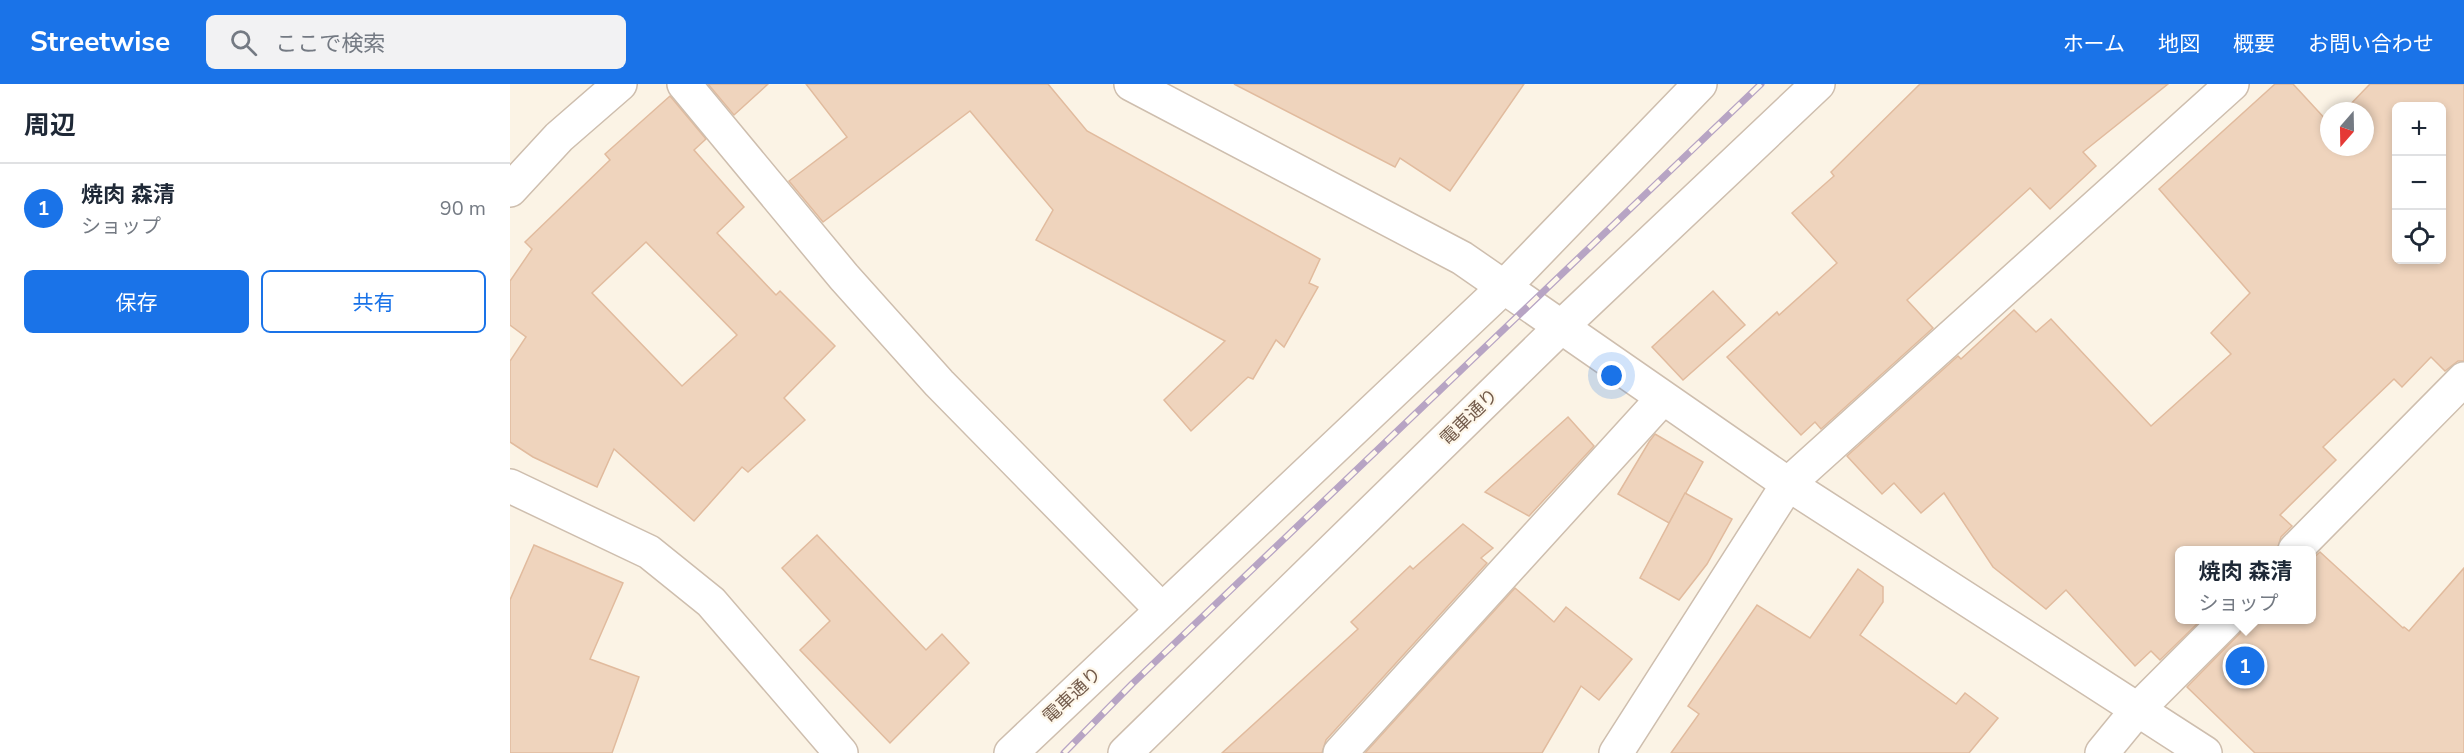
<!DOCTYPE html>
<html lang="ja">
<head>
<meta charset="utf-8">
<style>
  body { margin:0; font-family:"Nunito Sans","Noto Sans JP",sans-serif; background:#f2f2f3; color:#1f2937 }
  .controls { position:absolute; right:18px; top:18px; display:grid; overflow:hidden; border-radius:9px; box-shadow:0 3px 9px #0003 }
  .controls button { width:54px; height:54px; display:grid; place-items:center; padding:0; border:0; border-bottom:2px solid #e0e1e3; background:#fff; color:#1f2937; font:30px sans-serif }
  .compass { position:absolute; left:1810px; top:18px; width:54px; height:54px; border-radius:50%; background:#fff; box-shadow:0 3px 9px #0003; rotate:200deg }
  .you { position:absolute; left:1102px; top:292px; width:21px; height:21px; margin:-15px; border:4px solid #fff; border-radius:50%; background:#1a73e8; box-shadow:0 0 0 9px #1a73e833 }
  .badge { display:grid; place-items:center; width:39px; height:39px; border-radius:50%; background:#1a73e8; color:#fff; font-size:20px; font-weight:700 }
  .pin { position:absolute; translate:-50% -50%; border:3px solid #fff; box-shadow:0 2px 6px #0006 }
  .popup { position:absolute; left:1665px; top:462px; width:141px; height:78px; box-sizing:border-box; display:grid; place-content:center; border-radius:9px; background:#fff; filter:drop-shadow(0 2px 4px #0005); font-size:20px; white-space:nowrap; color:#747a83 }
  .popup b { font-size:22px; color:#1f2937 }
  .popup::after { content:''; position:absolute; left:50%; top:100%; margin-left:-12px; border:12px solid transparent; border-top-color:#fff }
  .list { margin:0; padding:0; list-style:none }
  h2 { display:flex; justify-content:space-between; align-items:center; height:78px; margin:0; padding:0 24px; font-size:26px }
  h2 small { font-size:20px; font-weight:400; color:#747a83 }
  .list li { display:grid; grid-template-columns:39px 1fr auto; gap:18px; align-items:center; box-sizing:border-box; height:90px; padding:0 24px; border-top:2px solid #e0e1e3 }
  .list b { display:block; font-size:22px; white-space:nowrap }
  .list p { margin:0; font-size:20px; white-space:nowrap; color:#747a83 }
  .list em { font-size:20px; font-style:normal; color:#747a83 }
  .actions { display:flex; gap:12px; padding:18px 24px }
  .actions a { flex:1; padding:14px 0; border:2px solid #1a73e8; border-radius:9px; text-align:center; font-size:21px; color:#1a73e8 }
  .actions .main { background:#1a73e8; color:#fff }
  .icon { flex:none; width:33px; height:33px; fill:none; stroke:currentColor; stroke-width:2; stroke-linecap:round; stroke-linejoin:round }
  .map { position:relative; flex:none; width:1954px; height:669px; overflow:hidden }
  header { display:flex; align-items:center; gap:36px; box-sizing:border-box; height:84px; padding:0 30px; background:#1a73e8; color:#fff }
  header strong { font-size:28px }
  nav { display:flex; gap:33px; margin-inline-start:auto; font-size:21px }
  .search { width:420px; height:54px; background:#f2f2f3; display:flex; align-items:center; gap:15px; box-sizing:border-box; padding:0 21px; border-radius:9px; color:#747a83; font-size:22px }
  main { display:flex }
  aside { flex:1; background:#fff }
  .map>svg:first-child { display:block }
</style>
</head>
<body>
<header>
<strong>Streetwise</strong>
<div class="search"><svg class="icon" aria-label="search" viewBox="0 0 24 24"><circle cx="10" cy="10" r="6"/><path d="M15 15l6 6"/></svg>ここで検索</div>
<nav><a>ホーム</a><a>地図</a><a>概要</a><a>お問い合わせ</a></nav>
</header>
<main>
<aside>
<h2>周辺<small></small></h2>
<ul class="list">
<li><span class="badge">1</span><div><b>焼肉 森清</b><p>ショップ</p></div><em>90 m</em></li>
</ul>
<div class="actions"><a class="main">保存</a><a>共有</a></div>
</aside>
<div class="map">
<svg width="1954" height="669" viewBox="0 0 1954 669">
  <rect width="100%" height="100%" fill="#fbf3e5"/>
  <!-- building -->
  <g fill="#efd4bd" stroke="#e1bb9e" stroke-width="1.5" fill-rule="evenodd">
    <path d="M198,0H258L224,31Z"/>
    <path d="M296,0H538L577,47L810,175L799,199L808,203L774,263L766,256L743,295L738,293L681,347L654,316L715,257L526,156L543,126L460,27L313,138L279,97L337,53Z"/>
    <path d="M724,0H1014L940,107L890,74L885,83Z"/>
    <path d="M1410,0H1658L1573,68L1586,82L1540,125L1520,104L1397,216L1423,244L1311,345L1305,338L1291,351L1217,273L1267,228L1269,231L1327,179L1282,129L1324,92L1321,88Z"/>
    <path d="M1765,0H1783L1819,39V63H1855V27H1834L1860,0H1954V277H1948L1935,287L1921,273L1892,303L1884,295L1813,363L1826,376L1770,431L1782,442L1771,453L1767,466H1669V536H1691L1650,576L1641,567L1625,582L1556,506L1536,525L1483,483L1434,409L1411,429L1384,399L1372,410L1337,372L1448,272L1451,275L1504,226L1526,248L1541,235L1641,342L1721,270L1701,249L1740,209L1649,105ZM1887,22H1932V176H1887Z"/>
    <path d="M160,12L196,55L184,66L234,123L207,149L266,211L270,207L325,262L274,314L295,336L238,388L232,383L184,437L104,365L87,403L23,373L0,358V277L16,253L0,241V197L22,165L15,158L100,76L95,70ZM136,158L227,251L172,302L82,209Z"/>
    <path d="M1203,207L1235,241L1173,296L1142,263Z"/>
    <path d="M1058,333L1084,362L1019,432L975,408Z"/>
    <path d="M1145,350L1193,378L1159,439L1108,410L1139,358Z"/>
    <path d="M1175,409L1222,435L1197,480L1169,516L1130,494Z"/>
    <path d="M953,440L983,464L971,474L977,479L816,656L812,669H712L848,545L841,538L900,482L903,485Z"/>
    <path d="M307,451L416,566L432,550L459,579L380,659L290,566L320,537L272,484Z"/>
    <path d="M24,461L113,499L80,575L129,593L102,669H0V516Z"/>
    <path d="M1810,468L1893,544L1894,543L1899,547L1954,484V669H1745L1677,603L1730,549L1735,536H1801V476Z"/>
    <path d="M1348,485L1373,503V518L1350,551L1446,620L1455,609L1488,634L1459,669H1161L1189,630L1178,622L1247,521L1300,554Z"/>
    <path d="M1005,504L1044,538L1056,523L1122,575L1089,616L1071,602L1032,669H855Z"/>
  </g>
  <g fill="none" stroke-linecap="round" stroke-linejoin="round">
    <defs>
      <g id="minor">
        <path d="M174,0L334,193L429,299L652,526"/>
        <path d="M621,0L952,174L1278,400L1695,669"/>
        <path d="M0,106L49,53L110,0"/>
        <path d="M0,402L139,468L201,518L331,669"/>
        <path d="M1785,466L1954,295"/>
        <path d="M501,669L994,203L1190,0"/>
        <path d="M615,669L1050,244L1308,0"/>
        <path d="M830,669L1153,314"/>
        <path d="M1106,669L1278,400L1722,0"/>
        <path d="M1592,669L1628,625L1717,536"/>
      </g>
    </defs>
    <!-- minor casing -->
    <use href="#minor" stroke="#cebeae" stroke-width="36"/>
    <!-- minor -->
    <use href="#minor" stroke="#fff" stroke-width="33"/>
    <defs>
      <path id="rail" d="M554,669L622,600L1251,0"/>
    </defs>
    <!-- rail casing -->
    <use href="#rail" stroke="#b7a4c4" stroke-width="7"/>
    <!-- rail -->
    <use href="#rail" stroke="#fef7ea" stroke-width="4.5" stroke-dasharray="14" stroke-linecap="butt"/>
  </g>
  <g text-anchor="middle" dominant-baseline="central" stroke-width="4.5" stroke-linejoin="round" paint-order="stroke">
    <!-- street labels -->
    <g font-size="18" fill="#735b4b" stroke="#fef7ea">
      <text transform="translate(959 333) rotate(-44)">電車通り</text>
      <text transform="translate(562 611) rotate(-43)">電車通り</text>
    </g>
  </g>
</svg>
<div class="controls">
<button>+</button>
<button>−</button>
<button><svg class="icon" aria-label="locate" viewBox="0 0 24 24"><circle cx="12" cy="12" r="6"/><path d="M12 2v4M12 18v4M2 12h4M18 12h4"/></svg></button>
</div>
<svg class="compass" viewBox="-18 -18 36 36"><path d="M0-13l5 13h-10z" fill="#e53935"/><path d="M0 13l5-13h-10z" fill="#747a83"/></svg>
<div class="you"></div>
<div class="pin badge" style="left:1735px;top:582px">1</div>
<div class="popup"><b>焼肉 森清</b>ショップ</div>
</div>
</main>
</body>
</html>
